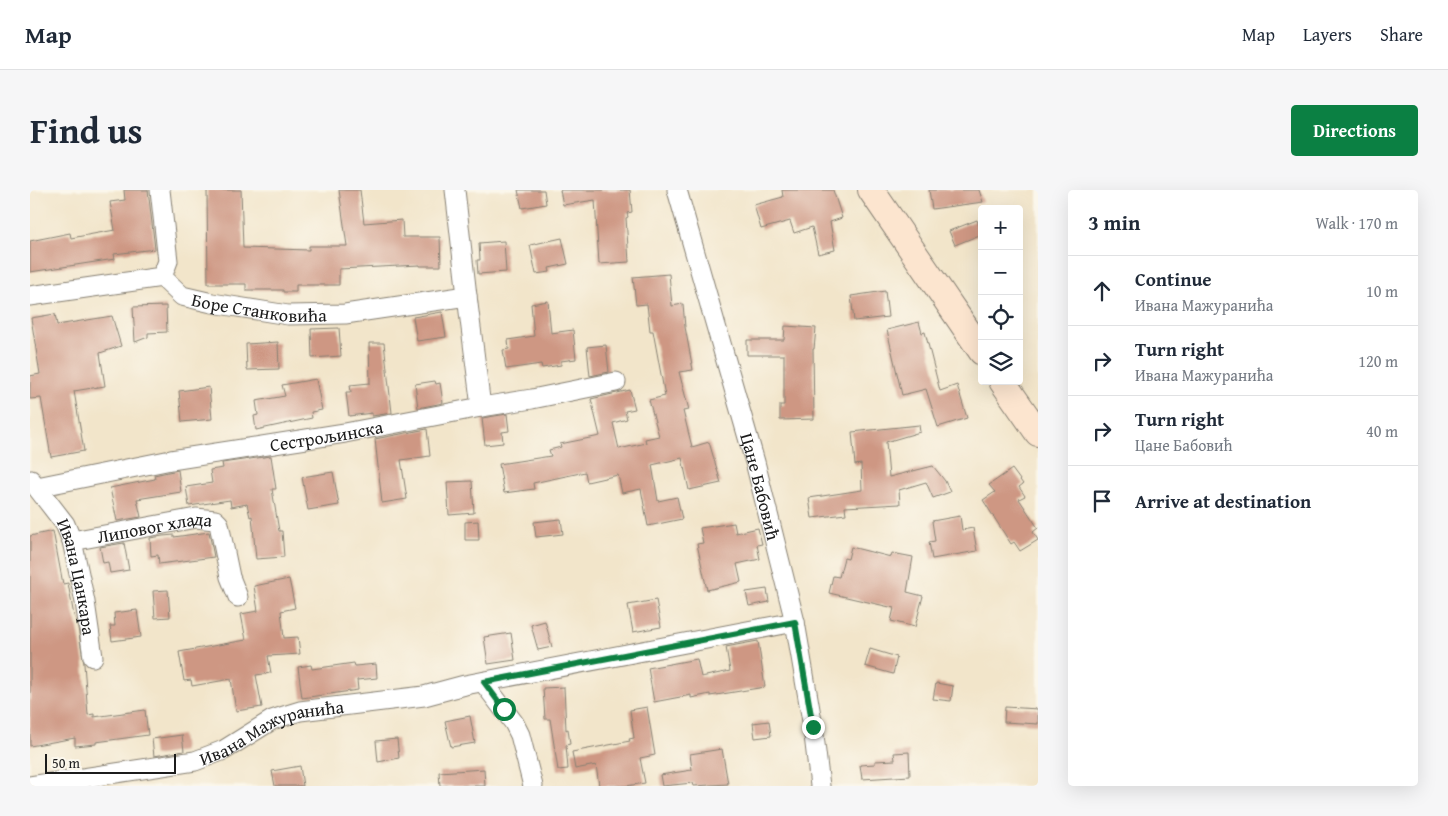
<!DOCTYPE html>
<html lang="en">
<head>
<meta charset="utf-8">
<style>
  body { margin:0; font-family:"Gentium Book Plus",serif; background:#f6f6f7; color:#1f2937 }
  .controls { position:absolute; right:15px; top:15px; display:grid; overflow:hidden; border-radius:5px; box-shadow:0 5px 20px #0002 }
  .controls button { width:45px; height:45px; display:grid; place-items:center; padding:0; border:0; border-bottom:1px solid #e0e1e3; background:#fff; color:#1f2937; font:25px sans-serif }
  .scale { position:absolute; left:15px; bottom:12px; width:131px; box-sizing:border-box; padding-left:5px; border:2px solid #1c1c1c; border-top:0; font-size:14px; line-height:18px; white-space:nowrap; color:#1c1c1c; -webkit-text-stroke:4px #fbf7ec; paint-order:stroke }
  .stop { position:absolute; width:15px; height:15px; margin:-11px; border:4px solid #0b8043; border-radius:50%; background:#fff }
  .stop.end { background:#0b8043; border-color:#fff; box-shadow:0 1px 5px #0008 }
  .list { margin:0; padding:0; list-style:none }
  h2 { display:flex; justify-content:space-between; align-items:center; height:65px; margin:0; padding:0 20px; font-size:21px }
  h2 small { font-size:16px; font-weight:400; color:#747a83 }
  .list li { display:grid; grid-template-columns:32px 1fr auto; gap:15px; align-items:center; box-sizing:border-box; height:70px; padding:0 20px; border-top:1px solid #e0e1e3 }
  .list b { display:block; font-size:19px; white-space:nowrap }
  .list p { margin:0; font-size:16px; white-space:nowrap; color:#747a83 }
  .list em { font-size:16px; font-style:normal; color:#747a83 }
  .icon { flex:none; width:28px; height:28px; fill:none; stroke:currentColor; stroke-width:2; stroke-linecap:round; stroke-linejoin:round }
  .map { position:relative; flex:none; width:1008px; height:596px; overflow:hidden; border-radius:5px }
  header { display:flex; align-items:center; gap:30px; box-sizing:border-box; height:70px; padding:0 25px; background:#fff; border-bottom:1px solid #e0e1e3 }
  header strong { font-size:24px }
  nav { display:flex; gap:28px; margin-inline-start:auto; font-size:18px }
  .intro { display:flex; align-items:center; justify-content:space-between; box-sizing:border-box; height:120px; padding:0 30px }
  h1 { margin:0; font-size:35px }
  .button { padding:12px 22px; border-radius:5px; background:#0b8043; color:#fff; font-size:18px; font-weight:700 }
  main { display:flex; gap:30px; padding:0 30px }
  aside { flex:1; background:#fff; border-radius:5px; box-shadow:0 5px 20px #0002 }
  .map>svg:first-child { display:block }
</style>
</head>
<body>
<header>
<strong>Map</strong>
<nav><a>Map</a><a>Layers</a><a>Share</a></nav>
</header>
<div class="intro"><h1>Find us</h1><a class="button">Directions</a></div>
<main>
<div class="map">
<svg width="1008" height="596" viewBox="0 0 1008 596">
  <rect width="100%" height="100%" fill="#fbf7ec"/>
  <filter id="ink" filterUnits="userSpaceOnUse"><feTurbulence type="fractalNoise" baseFrequency=".02" numOctaves="2"/><feDisplacementMap in="SourceGraphic" scale="10" xChannelSelector="R" yChannelSelector="G"/><feConvolveMatrix kernelMatrix="1 2 1 2 8 2 1 2 1" color-interpolation-filters="sRGB"/></filter>
  <filter id="wash" filterUnits="userSpaceOnUse"><feTurbulence type="fractalNoise" baseFrequency=".0096" numOctaves="4" result="noise"/><feDisplacementMap in="SourceGraphic" scale="20" xChannelSelector="R" yChannelSelector="G"/><feGaussianBlur stdDeviation="1.12" result="paint"/><feColorMatrix in="noise" values="0 0 0 0 0 0 0 0 0 0 0 0 0 0 0 0 0 1.4 0 .05"/><feComposite in="paint" operator="in"/></filter>
  <g filter="url(#wash)">
    <rect width="100%" height="100%" fill="#f2e5ca"/>
    <g id="blocks">
      <!-- building -->
      <g fill="#ce9783">
        <path d="M94,0H118L125,59L84,64L85,69L0,82V51L40,43L41,48L85,40L80,12L95,10Z"/>
        <path d="M177,0H211L213,58L279,60V56H317L309,0H330L334,33L372,30L373,47H410L411,76H390V75L309,79V95H266V102H253V100H216V94H178Z"/>
        <path d="M488,0H514L516,14L492,18Z"/>
        <path d="M530,0H600L602,22L597,23L598,27L596,28L599,72L569,74L565,10L533,15Z"/>
        <path d="M752,0H803L812,28L800,32L805,60L788,64L782,37L764,43L760,31L731,39L724,15L753,7Z"/>
        <path d="M899,0H949L953,12L902,19Z"/>
        <path d="M947,30L952,44L925,55L919,41Z"/>
        <path d="M532,48L538,74L519,78L520,82L506,84L500,55Z"/>
        <path d="M474,51L476,82L448,84L447,70H450L449,53Z"/>
        <path d="M639,84L642,116L653,114L655,137L663,180L649,182L659,220L653,221L662,257L679,252L691,293L659,300L652,268L622,275L628,311L647,307L652,329L618,336L611,299L592,303L588,285L557,292L555,282L503,293L504,299L474,303L469,274L521,266L519,260L531,257L530,254L570,246L561,209L600,200L605,219L595,221L597,229L583,233L589,259L616,253L615,249L629,246L619,210L635,206L623,141H620L617,114L606,115L603,87Z"/>
        <path d="M855,101L858,127L824,131L821,106Z"/>
        <path d="M518,111L521,143L543,140L546,169L531,171V175L512,178L511,174L476,179L473,160L479,159L478,150L504,146L501,114Z"/>
        <path d="M136,116L137,142L118,143V147L105,152L103,117Z"/>
        <path d="M412,122L416,147L387,151L383,127Z"/>
        <path d="M25,124L27,135L82,126L91,156L70,163L75,196L44,201L54,261L21,267L11,208L0,209V186L10,184L1,128Z"/>
        <path d="M889,132L892,143L895,142L910,201L927,195L937,228L908,237L896,199L872,205L857,140Z"/>
        <path d="M755,136L786,138L784,159H783L784,229L750,230V215H754V165H717V150H754Z"/>
        <path d="M309,138L311,166L282,168L281,139Z"/>
        <path d="M248,152L249,179L217,180L216,154Z"/>
        <path d="M339,153H354L362,223L342,226V223L319,226L316,202H321L320,195L340,193Z"/>
        <path d="M576,155L579,182L560,186L557,157Z"/>
        <path d="M286,189L292,220L281,222L282,228L226,240L224,226L228,225L226,211L255,206L252,195Z"/>
        <path d="M405,191L406,194L410,193L413,213L388,218L385,194Z"/>
        <path d="M179,197L182,229L152,232L149,201Z"/>
        <path d="M477,224L479,241L472,242L473,253L455,255L452,228Z"/>
        <path d="M889,235L890,242L856,252L859,287L903,276L915,291L920,302L903,308L896,292L869,300L870,314L815,317L816,324L782,328L779,308L832,300L831,274L825,275L822,242Z"/>
        <path d="M397,239L400,266L371,270L377,309L352,313L345,249Z"/>
        <path d="M241,266L246,299H242L249,341H252L254,367L226,369L222,326L220,327L217,314L201,317L200,310L159,316L156,297L182,293L180,280L193,278L192,273Z"/>
        <path d="M982,279L993,294L989,297L995,306L989,309L1008,338L1003,342L1008,350L990,361L984,352L981,354L953,310L965,302L959,295Z"/>
        <path d="M148,280L151,302L107,309L111,327L87,331L80,298L125,289L124,285Z"/>
        <path d="M303,282L309,315L278,320L272,287Z"/>
        <path d="M442,291L444,323L419,325L417,292Z"/>
        <path d="M930,326L932,340L943,338L947,361L902,369L899,352L905,351L902,331Z"/>
        <path d="M531,329L533,344L506,347L504,332Z"/>
        <path d="M448,331L449,350H435V332Z"/>
        <path d="M704,333L706,343L728,338L732,354L727,355L730,369L707,374L711,392L677,400L667,354L673,353L670,338Z"/>
        <path d="M23,341L33,394L38,393L44,426L47,432L54,474L58,525L64,524V527L115,520L118,545L66,552V554L45,556V548L0,556V346Z"/>
        <path d="M179,342L184,367L129,374L128,365L121,366L120,348L133,346L144,345V347Z"/>
        <path d="M94,353L99,380L80,383L78,372L73,373L70,357Z"/>
        <path d="M821,357L861,367L862,363L883,367L877,402L893,406L885,437L861,431L864,418L799,403L803,386L809,387L814,368L818,369Z"/>
        <path d="M259,389L265,418L251,421L254,448L268,447L270,464L238,466L241,483L226,485L232,517L206,521L201,489L162,496L161,490L154,491L149,462L216,450L211,424L228,421L224,396Z"/>
        <path d="M737,399L739,412L719,416L716,402Z"/>
        <path d="M138,400L140,427L125,428L123,401Z"/>
        <path d="M626,410L631,437L603,442L598,415Z"/>
        <path d="M107,420L111,447L82,451L80,436H85L84,423Z"/>
        <path d="M515,431L522,457L508,460L501,435Z"/>
        <path d="M481,443L485,470L458,474L454,447Z"/>
        <path d="M728,451L735,497L680,506V504L661,508V505L624,512L618,478L667,469L671,487L700,481L696,457Z"/>
        <path d="M840,459L867,467L863,484L835,476Z"/>
        <path d="M324,473L325,476L346,474L347,488L327,490L328,500L272,508L268,477L281,475L282,479Z"/>
        <path d="M906,493L923,496L921,511L903,509Z"/>
        <path d="M534,497L536,540L538,539L540,554L536,555L538,579L528,580L520,529H515L513,498Z"/>
        <path d="M617,517L625,565L610,568L615,593L596,596H569L566,575L545,579L542,562L600,551L599,549L604,548L600,520Z"/>
        <path d="M975,517L1008,519V534L974,532Z"/>
        <path d="M440,526L445,553L421,557L415,531Z"/>
        <path d="M739,531L741,546L725,548L723,533Z"/>
        <path d="M152,545L154,561L124,566L122,549Z"/>
        <path d="M367,549L369,568L348,572L346,551Z"/>
        <path d="M692,559L698,594L664,596L663,593L632,596L630,585L662,580L660,564Z"/>
        <path d="M879,562L880,586L832,589L830,575L845,574V571L865,570L864,563Z"/>
        <path d="M270,576L273,596H245L242,581Z"/>
        <path d="M454,579L455,596H410L409,582Z"/>
      </g>
    </g>
  </g>
  <g filter="url(#ink)">
    <use href="#blocks" fill-opacity="0" stroke="#878073" stroke-width="1"/>
    <g fill="none" stroke-linecap="round" stroke-linejoin="round">
      <defs>
        <g id="street">
          <path d="M130,0L138,71L132,87"/>
          <path id="s1" d="M647,0L725,272L765,432L783,537L790,596"/>
          <path id="s2" d="M132,87L152,106L182,113L258,125L315,124L437,106L425,0"/>
          <path d="M0,106L132,87"/>
          <path d="M437,106L451,217"/>
          <path id="s3" d="M1,290L35,334L42,351L55,412L63,467"/>
          <path id="s4" d="M7,297L141,270L315,243L451,217L502,209L586,192"/>
          <path id="s5" d="M42,351L166,328L185,330L189,334L200,387L208,407"/>
          <path d="M453,492L484,533L490,545L503,596"/>
          <path id="s6" d="M0,596L165,571L194,560L242,530L254,526L270,521L394,506L435,495L765,432"/>
        </g>
        <g id="secondary">
          <path d="M841,0L952,162"/>
          <path d="M972,191L1008,243"/>
        </g>
      </defs>
      <!-- street casing -->
      <use href="#street" stroke="#878073" stroke-width="21"/>
      <!-- secondary casing -->
      <use href="#secondary" stroke="#878073" stroke-width="28"/>
      <!-- street -->
      <use href="#street" stroke="#fff" stroke-width="19"/>
      <!-- secondary -->
      <use href="#secondary" stroke="#fce5cf" stroke-width="26"/>
    </g>
  </g>
  <g fill="none" stroke-linecap="round" stroke-linejoin="round" filter="url(#ink)">
    <!-- route -->
    <path stroke="#0b8043" stroke-width="6" d="M474,519L454,492L765,432L783,537"/>
  </g>
  <g text-anchor="middle" dominant-baseline="central" stroke-width="4" stroke-linejoin="round" paint-order="stroke">
    <!-- street labels -->
    <g font-size="18" fill="#1c1c1c" stroke="#fbf7ec">
      <text stroke="none"><textPath href="#s2" startOffset="106">Боре Станковића</textPath></text>
      <text stroke="none"><textPath href="#s4" startOffset="294">Сестрољинска</textPath></text>
      <text stroke="none"><textPath href="#s1" startOffset="308">Цане Бабовић</textPath></text>
      <text stroke="none"><textPath href="#s5" startOffset="84">Липовог хлада</textPath></text>
      <text stroke="none"><textPath href="#s3" startOffset="110">Ивана Цанкара</textPath></text>
      <text stroke="none"><textPath href="#s6" startOffset="250">Ивана Мажуранића</textPath></text>
    </g>
  </g>
</svg>
<div class="controls">
<button>+</button>
<button>−</button>
<button><svg class="icon" aria-label="locate" viewBox="0 0 24 24"><circle cx="12" cy="12" r="6"/><path d="M12 2v4M12 18v4M2 12h4M18 12h4"/></svg></button>
<button><svg class="icon" aria-label="layers" viewBox="0 0 24 24"><path d="M12 4l9 5-9 5-9-5zM3 14l9 5 9-5"/></svg></button>
</div>
<div class="scale">50 m</div>
<div class="stop" style="left:474px;top:519px"></div>
<div class="stop end" style="left:783px;top:537px"></div>
</div>
<aside>
<h2>3 min<small>Walk · 170 m</small></h2>
<ul class="list">
<li><svg class="icon" aria-label="ahead" viewBox="0 0 24 24"><path d="M12 20V5M6 11l6-6 6 6"/></svg><div><b>Continue</b><p>Ивана Мажуранића</p></div><em>10 m</em></li>
<li><svg class="icon" aria-label="right" viewBox="0 0 24 24"><path d="M7 20v-9h11M14 6l5 5-5 5"/></svg><div><b>Turn right</b><p>Ивана Мажуранића</p></div><em>120 m</em></li>
<li><svg class="icon" aria-label="right" viewBox="0 0 24 24"><path d="M7 20v-9h11M14 6l5 5-5 5"/></svg><div><b>Turn right</b><p>Цане Бабовић</p></div><em>40 m</em></li>
<li><svg class="icon" aria-label="arrive" viewBox="0 0 24 24"><path d="M6 21V4h12l-3 4 3 4H6"/></svg><div><b>Arrive at destination</b></div></li>
</ul>
</aside>
</main>
</body>
</html>
